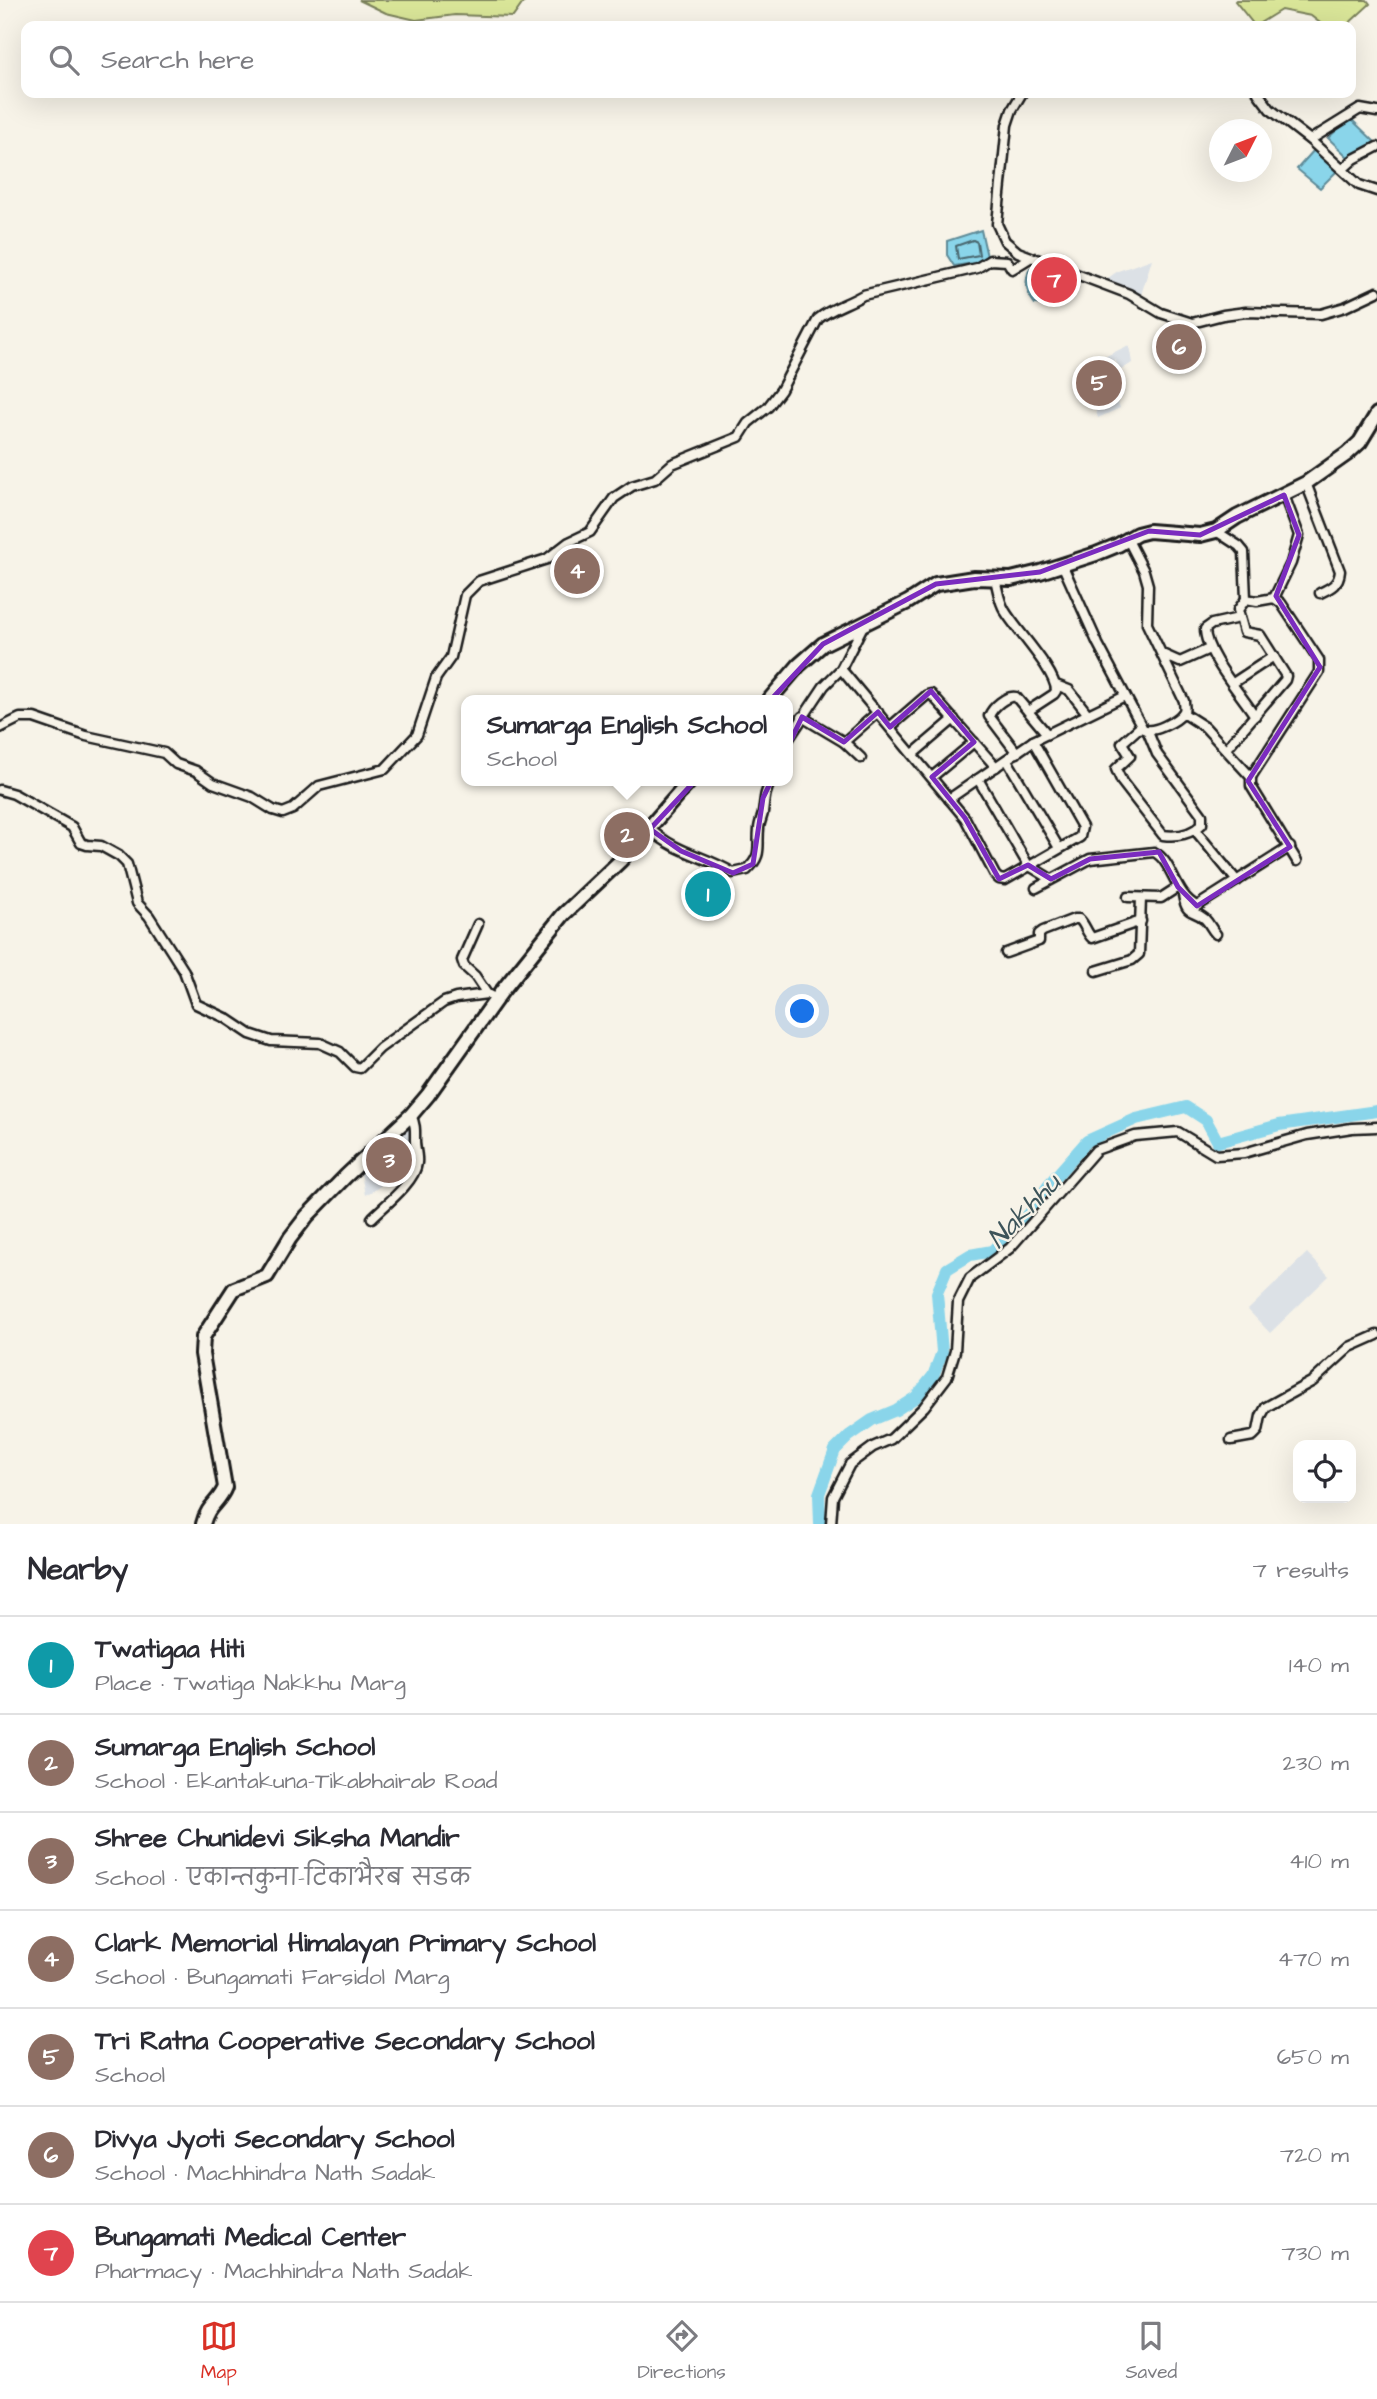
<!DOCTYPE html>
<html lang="en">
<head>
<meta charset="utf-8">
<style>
  body { margin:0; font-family:"Architects Daughter","Playpen Sans Deva",sans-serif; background:#f2f2f3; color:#2b2b33 }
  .controls { position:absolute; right:21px; bottom:21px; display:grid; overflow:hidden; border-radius:14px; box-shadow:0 7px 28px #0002 }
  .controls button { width:63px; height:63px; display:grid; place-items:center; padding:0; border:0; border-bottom:2px solid #e1e1e2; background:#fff; color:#2b2b33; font:35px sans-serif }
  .compass { position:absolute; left:1209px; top:119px; width:63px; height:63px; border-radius:50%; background:#fff; box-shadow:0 7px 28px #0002; rotate:48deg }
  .you { position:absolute; left:803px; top:1012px; width:24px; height:24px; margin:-18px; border:5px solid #fff; border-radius:50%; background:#1a73e8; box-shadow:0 0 0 10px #1a73e833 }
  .badge { display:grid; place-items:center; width:46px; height:46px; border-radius:50%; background:#d93025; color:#fff; font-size:23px; font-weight:700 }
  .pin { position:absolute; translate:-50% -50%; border:4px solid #fff; box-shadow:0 2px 7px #0006 }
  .popup { position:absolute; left:461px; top:695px; width:332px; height:91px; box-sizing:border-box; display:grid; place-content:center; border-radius:14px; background:#fff; filter:drop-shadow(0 2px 5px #0005); font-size:23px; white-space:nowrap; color:#7c7c81 }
  .popup b { font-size:26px; color:#2b2b33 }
  .popup::after { content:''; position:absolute; left:50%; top:100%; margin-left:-14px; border:14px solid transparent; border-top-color:#fff }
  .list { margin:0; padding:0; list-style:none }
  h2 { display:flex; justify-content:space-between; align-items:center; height:91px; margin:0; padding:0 28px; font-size:30px }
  h2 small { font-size:23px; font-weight:400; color:#7c7c81 }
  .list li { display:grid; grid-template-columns:46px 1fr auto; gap:21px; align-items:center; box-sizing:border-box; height:98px; padding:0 28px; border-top:2px solid #e1e1e2 }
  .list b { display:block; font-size:26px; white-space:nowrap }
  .list p { margin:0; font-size:23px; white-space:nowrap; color:#7c7c81 }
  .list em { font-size:23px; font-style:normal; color:#7c7c81 }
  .icon { flex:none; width:38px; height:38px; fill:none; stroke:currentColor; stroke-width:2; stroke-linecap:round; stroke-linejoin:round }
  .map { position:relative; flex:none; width:1377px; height:1524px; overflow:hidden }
  .search { position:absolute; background:#fff; box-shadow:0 7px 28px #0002; left:21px; right:21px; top:21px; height:77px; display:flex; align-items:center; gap:18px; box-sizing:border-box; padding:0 24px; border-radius:14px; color:#7c7c81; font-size:26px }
  .sheet { height:777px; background:#fff }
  nav { display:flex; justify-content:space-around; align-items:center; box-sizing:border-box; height:98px; border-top:2px solid #e1e1e2; background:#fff; font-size:19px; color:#7c7c81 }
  nav a { display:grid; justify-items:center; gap:4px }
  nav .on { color:#d93025 }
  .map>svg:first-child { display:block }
</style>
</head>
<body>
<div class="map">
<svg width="1377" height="1524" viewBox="0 0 1377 1524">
  <rect width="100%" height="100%" fill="#f7f3e8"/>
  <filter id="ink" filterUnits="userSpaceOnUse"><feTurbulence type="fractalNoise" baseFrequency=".0143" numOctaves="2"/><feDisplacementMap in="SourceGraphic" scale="14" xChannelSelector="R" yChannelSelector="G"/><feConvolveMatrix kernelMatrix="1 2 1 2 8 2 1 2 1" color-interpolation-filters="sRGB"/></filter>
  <g filter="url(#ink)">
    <!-- built -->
    <g fill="#dce1e6">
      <path d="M1152,259L1141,295L1107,281L1108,278L1118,271Z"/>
      <path d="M1166,330L1189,334L1192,365L1172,370Z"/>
      <path d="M1129,345L1132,363L1121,370L1115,360L1106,367L1120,408L1098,418L1081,365L1100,359Z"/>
      <path d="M412,1121L413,1132L410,1164L376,1189L365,1195L360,1167Z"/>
      <path d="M1307,1253L1329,1276L1270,1333L1248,1310Z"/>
    </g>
    <!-- green -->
    <g fill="#d9e598" stroke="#7a805a" stroke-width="2">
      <path d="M359,0H525L513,17L455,15L416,20L386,13Z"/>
      <path d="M1236,0H1367L1370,4L1346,26H1324L1311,16L1281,10L1255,26L1235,1Z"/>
    </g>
    <!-- water -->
    <g fill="#8ad5ea" stroke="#5e8b98" stroke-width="2">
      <path d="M1350,118L1376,143L1349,158L1328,138Z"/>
      <path d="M1315,149L1339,169L1320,188L1297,169Z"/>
      <path d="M981,230L988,261L954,266L947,255V241Z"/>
      <path d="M1034,267L1041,270L1045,277L1059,286L1058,298L1047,305L1035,304C1026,293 1024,281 1030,268Z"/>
    </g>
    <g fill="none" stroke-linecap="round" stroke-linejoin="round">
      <!-- shore -->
      <path stroke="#48666e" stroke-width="2" d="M973,240L977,242L979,255L958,259L956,246Z"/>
      <!-- river -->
      <path stroke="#8ad5ea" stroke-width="12" d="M820,1524L819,1494L835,1450L849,1436L872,1420L896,1410L916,1397L933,1376L942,1352L937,1293L947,1269L970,1255L992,1251L1029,1214L1050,1183L1087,1141L1136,1119L1186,1107L1206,1120L1218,1142L1279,1125L1377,1111"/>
      <defs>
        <g id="minor">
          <path d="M1022,93L1012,110L1007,125L997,224L1005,241L1018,252L1129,294L1161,313L1192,323L1223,315L1246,312L1321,314L1345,307L1377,292"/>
          <path d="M1258,93L1270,109L1310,140L1359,185L1377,191"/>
          <path d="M1310,140L1360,109L1377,112"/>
          <path d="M1343,169L1354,159L1377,147"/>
          <path d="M1306,483L1340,571C1339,584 1331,588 1320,593"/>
          <path d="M1216,531L1239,546L1244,552L1246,599L1257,601L1274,598L1281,603L1319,660V672L1251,777"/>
          <path d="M1062,564L1098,644L1143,729C1153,734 1177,721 1183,713C1186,709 1184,706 1184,701L1147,624L1148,585L1144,571L1128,540"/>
          <path d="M995,579C998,590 999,602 1005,611C1016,630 1056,671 1056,691L1054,694L1028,711"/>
          <path d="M1274,598L1291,563L1299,535L1284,495"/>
          <path d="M1239,618L1212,624L1205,629C1205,654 1241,694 1255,716"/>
          <path d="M1162,654L1180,662L1209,649"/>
          <path d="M841,669L965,818L995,875L999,879L1005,880L1080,837L1082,827L1033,741"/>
          <path d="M1233,683L1274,656"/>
          <path d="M1056,685L1069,690L1087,713"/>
          <path d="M1183,713L1205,727L1251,777V786L1297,861"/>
          <path d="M802,717L844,742L861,758"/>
          <path d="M1141,726L1122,743L1130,756L1116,769L1122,782L1163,835C1177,837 1192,834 1202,824V815L1157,754L1148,732"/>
          <path d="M890,727L927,695L931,694L996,767"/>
          <path d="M0,728L20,718H34L86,736L164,753L176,764L196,771L213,783L252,797L273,810L283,813L293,809L319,786L385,769L417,735L436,678L451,657L465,595L479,581L547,559L569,542L590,532L614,498L632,486L655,479L672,464L739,437L748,423L768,407L781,390L818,319C831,308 848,304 863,295L977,268L990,260L1007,261L1012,269L1030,258"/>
          <path d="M788,740L824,686L841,669L863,626"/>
          <path d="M844,742L878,712"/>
          <path d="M1226,749L1285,680L1286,676L1260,635L1244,632L1238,610L1246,599"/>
          <path d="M1017,753L989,716C993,707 1006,695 1016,697L1047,734"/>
          <path d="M913,754L954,719"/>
          <path d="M1007,760L1059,848"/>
          <path d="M932,777L974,742"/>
          <path d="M978,779L1028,865L1051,879"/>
          <path d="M0,790L14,794L72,827L81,843L87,845L101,846L119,856L127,864L137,903L149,916L184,971L196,1004L226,1018L250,1034L271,1041L320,1043L340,1052L355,1067L360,1068L380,1048L444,1002L456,998L487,994"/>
          <path d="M949,799L1033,741L1125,696"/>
          <path d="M650,829C677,854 704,855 733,873L747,870C763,855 757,847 759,829C759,824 762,818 763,813C765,799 764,794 771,781"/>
          <path d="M1195,830L1237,881"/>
          <path d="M1036,888L1090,859L1154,852C1173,861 1174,895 1197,906L1290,847"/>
          <path d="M1183,895C1187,917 1192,908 1205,919C1210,924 1211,929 1216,934"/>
          <path d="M1128,897L1161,898L1178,887"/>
          <path d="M478,924L462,960L464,966L475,976L487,994L491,996"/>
          <path d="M1006,953L1039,941V934L1043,931L1074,919H1079C1085,924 1086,932 1092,938L1141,921"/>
          <path d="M1096,971L1132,960L1139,954L1141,898"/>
          <path d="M372,1218C385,1205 415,1182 417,1163C418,1156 415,1148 415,1141C415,1130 416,1126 411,1115"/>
          <path d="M1231,1440L1253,1436L1258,1431L1261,1416L1266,1407L1313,1381L1350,1347L1377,1335"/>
          <path d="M831,1524L833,1497L850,1464L873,1447L891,1439L924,1407L947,1377L955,1351L958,1302L970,1278L1010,1248L1096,1150L1135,1136L1178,1132L1216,1155L1244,1153L1307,1135L1352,1128L1377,1127"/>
        </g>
        <g id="secondary">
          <path d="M769,700L799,665L823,644L908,602L936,584L974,578L1011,579L1040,572L1096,554L1118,545L1137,534L1149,531L1200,535L1216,531L1237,517L1306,483L1347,454L1360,442L1377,414"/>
          <path d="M203,1524C208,1504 219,1503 225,1487L202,1354L203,1337L234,1289L267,1276L290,1238L307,1216L346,1176L411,1115L428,1095L502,991L563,915L620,861L690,781"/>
        </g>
      </defs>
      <!-- minor casing -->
      <use href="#minor" stroke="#1c1c1c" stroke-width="13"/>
      <!-- secondary casing -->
      <use href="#secondary" stroke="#1c1c1c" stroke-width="18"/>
      <!-- minor -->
      <use href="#minor" stroke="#f7f3e8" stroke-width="8"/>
      <!-- secondary -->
      <use href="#secondary" stroke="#f7f3e8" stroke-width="12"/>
    </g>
  </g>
  <!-- marked area -->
  <path fill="none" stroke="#7b2cbf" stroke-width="5" stroke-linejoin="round" d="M1284,495L1299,535L1276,596L1320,667L1248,781L1290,847L1197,906L1178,887L1159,852L1090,859L1051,879L1028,865L999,879L965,818L932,777L974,742L931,691L890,727L878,712L844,742L802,717L763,798L753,864L733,873L681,851L650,829L823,644L936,584L1040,572L1149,531L1200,535Z"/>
  <g text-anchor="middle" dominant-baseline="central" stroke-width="5" stroke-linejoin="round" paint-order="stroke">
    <!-- water labels -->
    <g font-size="28" font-style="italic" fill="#3d545a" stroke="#f7f3e8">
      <text transform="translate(1024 1211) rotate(-46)">Nakhhu</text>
    </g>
  </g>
</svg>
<div class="controls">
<button><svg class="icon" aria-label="locate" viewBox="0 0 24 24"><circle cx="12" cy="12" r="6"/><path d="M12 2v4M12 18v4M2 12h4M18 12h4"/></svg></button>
</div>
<svg class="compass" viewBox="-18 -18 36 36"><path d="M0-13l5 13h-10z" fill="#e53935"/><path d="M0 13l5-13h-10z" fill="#7c7c81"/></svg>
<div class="you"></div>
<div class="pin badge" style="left:708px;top:894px;background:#0f9aa8">1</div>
<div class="pin badge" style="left:627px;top:835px;background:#8d6e63">2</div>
<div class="popup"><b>Sumarga English School</b>School</div>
<div class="pin badge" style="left:389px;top:1160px;background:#8d6e63">3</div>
<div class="pin badge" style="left:577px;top:571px;background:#8d6e63">4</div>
<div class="pin badge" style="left:1099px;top:383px;background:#8d6e63">5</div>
<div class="pin badge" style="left:1179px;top:347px;background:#8d6e63">6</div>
<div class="pin badge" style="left:1054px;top:280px;background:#e0444e">7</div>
<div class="search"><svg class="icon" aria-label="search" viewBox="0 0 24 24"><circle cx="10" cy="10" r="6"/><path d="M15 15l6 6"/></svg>Search here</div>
</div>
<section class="sheet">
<h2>Nearby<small>7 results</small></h2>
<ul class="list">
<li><span class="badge" style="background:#0f9aa8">1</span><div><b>Twatigaa Hiti</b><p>Place · Twatiga Nakkhu Marg</p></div><em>140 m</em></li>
<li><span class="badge" style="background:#8d6e63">2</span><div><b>Sumarga English School</b><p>School · Ekantakuna-Tikabhairab Road</p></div><em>230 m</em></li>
<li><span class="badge" style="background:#8d6e63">3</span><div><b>Shree Chunidevi Siksha Mandir</b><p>School · एकान्तकुना-टिकाभैरब सडक</p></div><em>410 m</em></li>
<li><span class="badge" style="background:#8d6e63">4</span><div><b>Clark Memorial Himalayan Primary School</b><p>School · Bungamati Farsidol Marg</p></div><em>470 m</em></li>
<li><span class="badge" style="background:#8d6e63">5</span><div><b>Tri Ratna Cooperative Secondary School</b><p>School</p></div><em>650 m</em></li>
<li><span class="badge" style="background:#8d6e63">6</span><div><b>Divya Jyoti Secondary School</b><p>School · Machhindra Nath Sadak</p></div><em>720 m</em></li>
<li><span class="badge" style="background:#e0444e">7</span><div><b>Bungamati Medical Center</b><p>Pharmacy · Machhindra Nath Sadak</p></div><em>730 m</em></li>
</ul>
</section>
<nav>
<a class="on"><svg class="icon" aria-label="map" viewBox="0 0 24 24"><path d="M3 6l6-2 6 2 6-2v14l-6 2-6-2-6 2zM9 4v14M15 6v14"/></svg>Map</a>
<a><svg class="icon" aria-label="directions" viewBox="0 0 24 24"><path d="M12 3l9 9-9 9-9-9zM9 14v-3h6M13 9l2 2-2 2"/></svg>Directions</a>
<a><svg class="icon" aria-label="saved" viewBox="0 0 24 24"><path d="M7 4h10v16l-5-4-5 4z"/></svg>Saved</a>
</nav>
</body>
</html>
